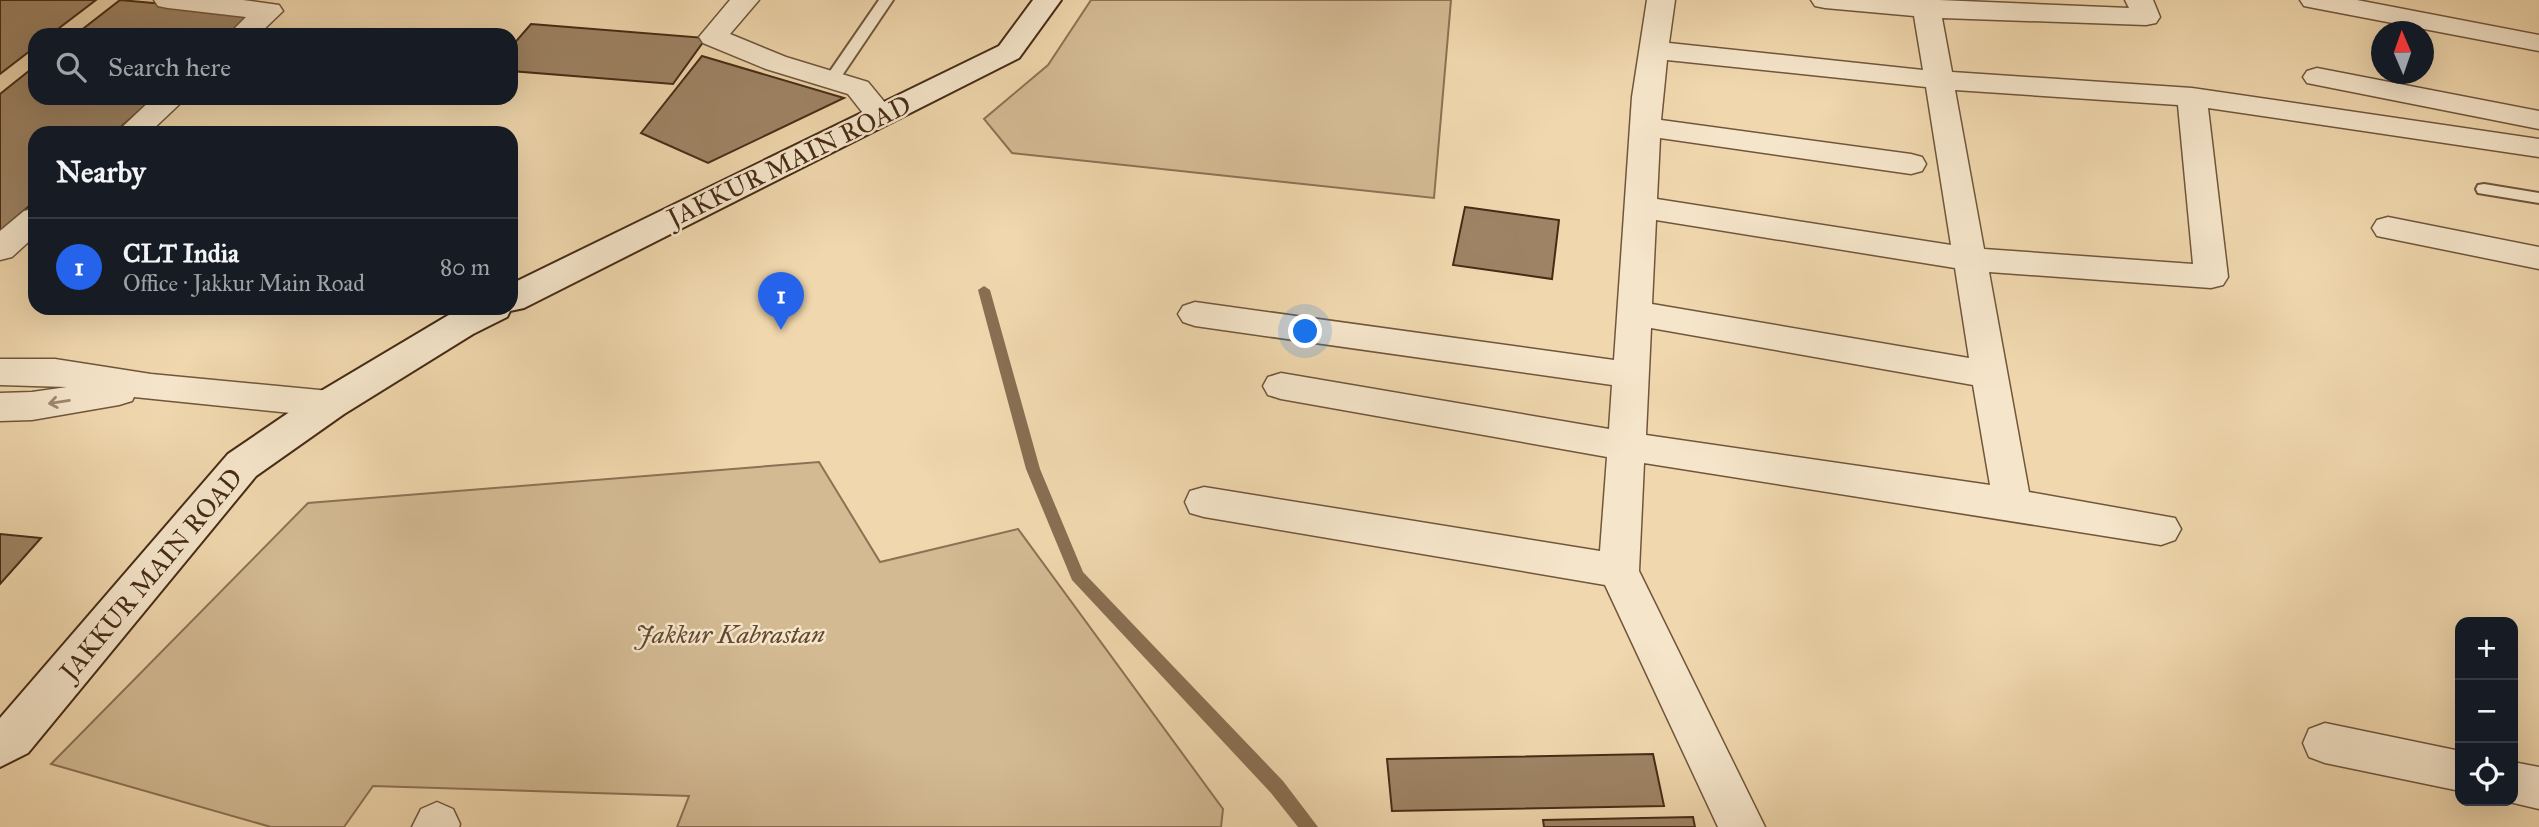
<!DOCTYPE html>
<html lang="en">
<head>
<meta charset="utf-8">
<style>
  body { margin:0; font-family:"IM FELL Great Primer",serif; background:#20242c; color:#f1f3f6 }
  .controls { position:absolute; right:21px; bottom:21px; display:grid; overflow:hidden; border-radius:14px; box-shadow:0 7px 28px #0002 }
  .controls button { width:63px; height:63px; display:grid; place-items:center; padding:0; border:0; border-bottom:2px solid #363941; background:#171b24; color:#f1f3f6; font:35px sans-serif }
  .compass { position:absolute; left:2371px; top:21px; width:63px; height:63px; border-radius:50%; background:#171b24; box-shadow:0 7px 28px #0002; rotate:358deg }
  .you { position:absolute; left:1306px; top:332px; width:24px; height:24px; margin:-18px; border:5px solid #fff; border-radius:50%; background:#1a73e8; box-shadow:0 0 0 10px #1a73e833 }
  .badge { display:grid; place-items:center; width:46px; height:46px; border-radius:50%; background:#2563eb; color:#fff; font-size:23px; font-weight:700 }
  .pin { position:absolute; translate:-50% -58px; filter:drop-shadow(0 2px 4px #0008) }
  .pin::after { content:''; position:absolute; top:37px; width:24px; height:21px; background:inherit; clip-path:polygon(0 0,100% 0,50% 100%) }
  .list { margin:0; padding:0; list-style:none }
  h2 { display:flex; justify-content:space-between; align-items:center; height:91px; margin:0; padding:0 28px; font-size:30px }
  h2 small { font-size:23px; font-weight:400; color:#9ea1a6 }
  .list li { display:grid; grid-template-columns:46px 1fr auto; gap:21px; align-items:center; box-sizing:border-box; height:98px; padding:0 28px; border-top:2px solid #363941 }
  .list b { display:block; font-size:26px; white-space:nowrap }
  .list p { margin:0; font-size:23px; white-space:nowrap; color:#9ea1a6 }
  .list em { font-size:23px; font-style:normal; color:#9ea1a6 }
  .icon { flex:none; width:38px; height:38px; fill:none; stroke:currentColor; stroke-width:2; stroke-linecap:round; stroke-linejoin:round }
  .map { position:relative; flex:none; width:2539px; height:827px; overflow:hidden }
  .search { position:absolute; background:#171b24; box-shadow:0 7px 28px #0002; left:28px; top:28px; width:490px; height:77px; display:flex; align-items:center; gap:18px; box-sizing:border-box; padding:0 24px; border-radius:21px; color:#9ea1a6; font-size:26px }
  .panel { position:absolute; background:#171b24; box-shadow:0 7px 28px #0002; left:28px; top:126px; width:490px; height:189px; border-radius:21px }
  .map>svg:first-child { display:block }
</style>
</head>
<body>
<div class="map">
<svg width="2539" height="827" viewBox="0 0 2539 827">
  <rect width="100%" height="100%" fill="#f0d7ad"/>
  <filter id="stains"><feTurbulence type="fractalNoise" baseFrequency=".00286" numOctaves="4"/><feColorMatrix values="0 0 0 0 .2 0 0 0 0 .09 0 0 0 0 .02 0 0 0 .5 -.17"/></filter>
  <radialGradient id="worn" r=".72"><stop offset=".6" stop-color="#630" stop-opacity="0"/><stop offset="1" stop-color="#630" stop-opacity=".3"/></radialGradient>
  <!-- green -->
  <g fill="#d3ba93" stroke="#8c7254" stroke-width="2">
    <path d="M1091,0H1451L1434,198L1012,153L984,119L1048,65Z"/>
    <path d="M819,462L880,562L1018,529L1223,809L1221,827H677L689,796L373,786L344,827H271L51,764L308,503Z"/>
  </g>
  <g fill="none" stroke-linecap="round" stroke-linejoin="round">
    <!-- stream -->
    <path fill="#896f52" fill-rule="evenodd" d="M984,286L990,290L1040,469L1083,572L1283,781L1318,827H1298L1271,793L1072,580L1026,469L978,290Z"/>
  </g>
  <!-- building -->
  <g fill="#9e8465" stroke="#462b16" stroke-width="2">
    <path d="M0,0H96L50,35H35V47L0,74Z"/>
    <path d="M120,0L253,12L227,35H75Z"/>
    <path d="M531,24L706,38L673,84L511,71V47Z"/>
    <path d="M702,56L844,98L708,163L641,133Z"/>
    <path d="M35,66V98H154L114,133H35V201L0,231V94Z"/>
    <path d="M1465,207L1559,220L1552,279L1453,265Z"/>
    <path d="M0,534L41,538L0,584Z"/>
    <path d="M1653,754L1664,806L1392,811L1387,759Z"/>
    <path d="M1693,817L1695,827H1544L1543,820Z"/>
  </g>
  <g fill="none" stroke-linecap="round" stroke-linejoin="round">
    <defs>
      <g id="lane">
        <path d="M879,0H893L837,83H827L824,80Z"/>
        <path d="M2484,184L2539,193V203L2478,193L2476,189L2478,185Z"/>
      </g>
      <g id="street">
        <path d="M154,0H243L279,5L283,11L258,35H228L246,17L168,8L158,6Z"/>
        <path d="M730,0H759L730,34L786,57L868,82L896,116L892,122L881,125L870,122L848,94L766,69L703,43L699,37Z"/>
        <path d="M1647,0H1675L1669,43L1923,70L1914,16L1825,8L1815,6L1811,0H1939L2129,8L2125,0H2153L2160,17L2156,23L2146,25L1942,18L1952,72L2192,88L2539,139V157L2208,108L2228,277L2223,285L2211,288L1989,272L2029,492L2175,518L2181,529L2175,540L2161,545L1644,463L1639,571L1765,827H1718L1605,585L1204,517L1190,513L1185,502L1190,491L1204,487L1600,551L1607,457L1281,399L1268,395L1263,386L1268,377L1281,373L1609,429L1612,385L1195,326L1183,322L1178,314L1183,306L1195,302L1614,360L1632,97ZM1667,60L1926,87L1951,245L1657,199L1660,138L1911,174L1922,171L1926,164L1922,157L1911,154L1661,120ZM1955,90L2178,105L2193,264L1984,249ZM1656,220L1955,268L1969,358L1652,304ZM1651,328L1973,385L1990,485L1646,435Z"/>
        <path d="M2300,0H2357L2539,35V51L2314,8L2304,6Z"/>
        <path d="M2317,68L2539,111V129L2307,83L2303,77L2307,71Z"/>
        <path d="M153,98H186L149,133H116Z"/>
        <path d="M35,208V236L12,257L0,260V231L24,211Z"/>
        <path d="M2388,217L2539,247V269L2377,236L2372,228L2377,220Z"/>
        <path d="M0,359H55L151,374L330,391L343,394L348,404L343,414L330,417L134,397L132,401L119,405L32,420L0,421V393L32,392L67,387L0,385Z"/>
        <path d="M2325,723L2460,751V791L2325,763L2309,757L2303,743L2309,729Z"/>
        <path d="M2513,762L2539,767V809L2505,801H2513Z"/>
        <path d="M437,802L453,809L460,824L459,827H412L421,809Z"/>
      </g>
      <path id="secondary" d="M1033,0H1061L1019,58L524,308L510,311L507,317L473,334L344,414L256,476L28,753L0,767V718L228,454L316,394L447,316L463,308H511V284L999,46Z"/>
    </defs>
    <!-- lane casing -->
    <use href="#lane" stroke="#70563c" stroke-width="4"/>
    <!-- street casing -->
    <use href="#street" stroke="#70563c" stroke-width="3"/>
    <!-- secondary casing -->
    <use href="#secondary" stroke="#462b16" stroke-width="4"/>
    <!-- lane -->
    <use href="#lane" fill="#f5e5ca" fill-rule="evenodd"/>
    <!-- street -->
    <use href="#street" fill="#f5e5ca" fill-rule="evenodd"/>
    <!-- secondary -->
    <use href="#secondary" fill="#f5e5ca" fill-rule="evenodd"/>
  </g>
  <!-- one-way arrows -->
  <defs><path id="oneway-shaft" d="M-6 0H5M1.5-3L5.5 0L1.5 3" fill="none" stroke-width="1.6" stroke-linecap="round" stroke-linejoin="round" transform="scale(1.75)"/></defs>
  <use stroke="#9e8870" href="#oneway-shaft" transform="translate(59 402) rotate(171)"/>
  <g text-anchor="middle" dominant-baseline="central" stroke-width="5" stroke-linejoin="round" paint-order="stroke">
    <!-- street labels -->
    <g font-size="26" fill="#462b16" stroke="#f5e5ca">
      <text transform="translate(789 161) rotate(-26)">JAKKUR MAIN ROAD</text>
      <text transform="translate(151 574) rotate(-50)">JAKKUR MAIN ROAD</text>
    </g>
    <!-- park labels -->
    <g font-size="26" font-style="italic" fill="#62482f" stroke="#f5e5ca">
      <text x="730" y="634">Jakkur Kabrastan</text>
    </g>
  </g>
  <rect width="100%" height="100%" filter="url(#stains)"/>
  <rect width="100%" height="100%" fill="url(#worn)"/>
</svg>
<div class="controls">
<button>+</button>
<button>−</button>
<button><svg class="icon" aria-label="locate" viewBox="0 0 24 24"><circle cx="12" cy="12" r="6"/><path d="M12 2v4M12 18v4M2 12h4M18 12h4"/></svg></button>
</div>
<svg class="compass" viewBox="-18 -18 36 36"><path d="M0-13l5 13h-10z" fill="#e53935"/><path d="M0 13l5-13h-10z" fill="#9ea1a6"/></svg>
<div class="you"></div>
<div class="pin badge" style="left:781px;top:330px">1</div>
<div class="search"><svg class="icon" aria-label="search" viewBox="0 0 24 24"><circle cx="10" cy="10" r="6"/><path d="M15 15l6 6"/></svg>Search here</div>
<section class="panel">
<h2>Nearby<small></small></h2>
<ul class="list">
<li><span class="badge">1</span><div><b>CLT India</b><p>Office · Jakkur Main Road</p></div><em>80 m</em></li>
</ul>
</section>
</div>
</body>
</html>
